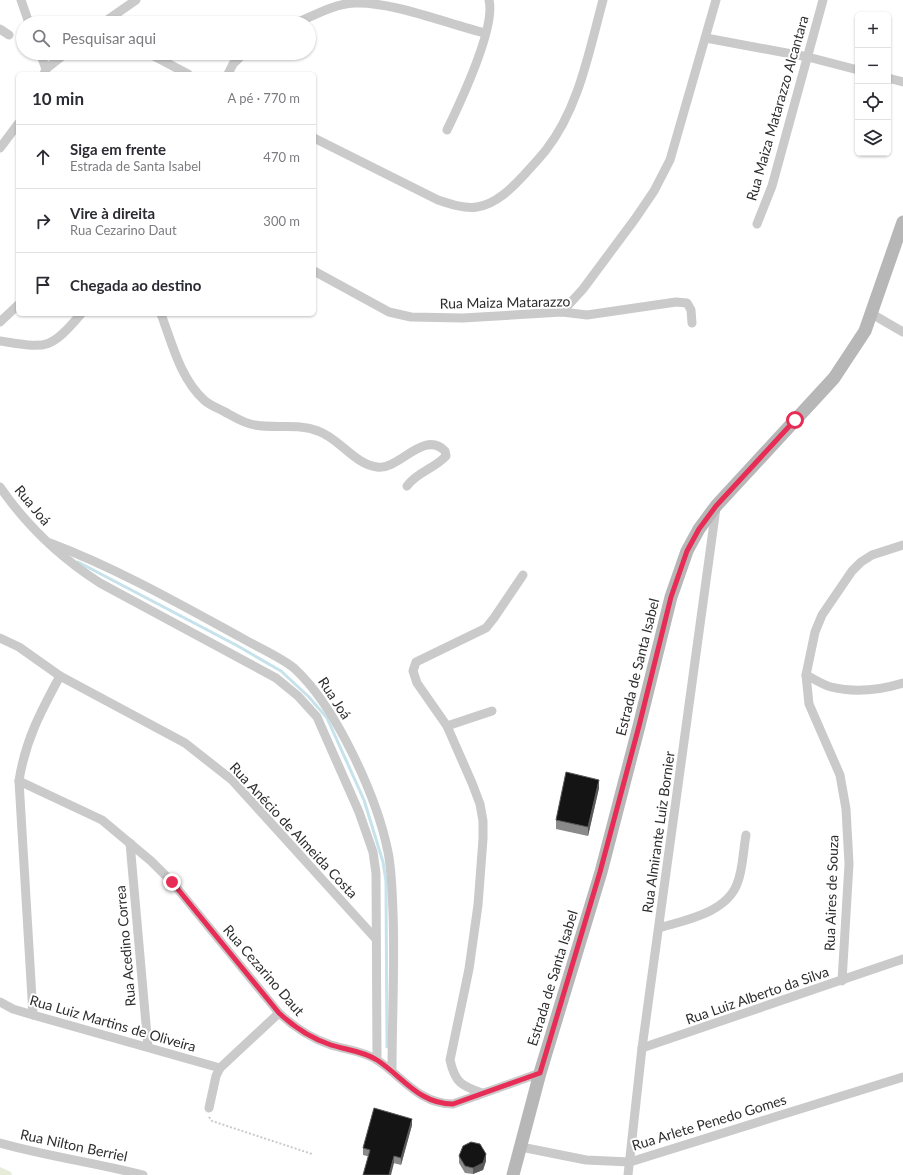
<!DOCTYPE html>
<html lang="pt">
<head>
<meta charset="utf-8">
<style>
  body { margin:0; font-family:Lato,sans-serif; background:#f2f2f3; color:#2b2b33 }
  .controls { position:absolute; right:12px; top:12px; display:grid; overflow:hidden; border-radius:6px; box-shadow:0 1px 3px #0004 }
  .controls button { width:36px; height:36px; display:grid; place-items:center; padding:0; border:0; border-bottom:1px solid #e1e1e2; background:#fff; color:#2b2b33; font:20px sans-serif }
  .stop { position:absolute; width:12px; height:12px; margin:-9px; border:3px solid #e72c56; border-radius:50%; background:#fff }
  .stop.end { background:#e72c56; border-color:#fff; box-shadow:0 1px 4px #0008 }
  .list { margin:0; padding:0; list-style:none }
  h2 { display:flex; justify-content:space-between; align-items:center; height:52px; margin:0; padding:0 16px; font-size:17px }
  h2 small { font-size:13px; font-weight:400; color:#7c7c81 }
  .list li { display:grid; grid-template-columns:26px 1fr auto; gap:12px; align-items:center; box-sizing:border-box; height:64px; padding:0 16px; border-top:1px solid #e1e1e2 }
  .list b { display:block; font-size:15px; white-space:nowrap }
  .list p { margin:0; font-size:13px; white-space:nowrap; color:#7c7c81 }
  .list em { font-size:13px; font-style:normal; color:#7c7c81 }
  .icon { flex:none; width:22px; height:22px; fill:none; stroke:currentColor; stroke-width:2; stroke-linecap:round; stroke-linejoin:round }
  .map { position:relative; flex:none; width:903px; height:1175px; overflow:hidden }
  .search { position:absolute; background:#fff; box-shadow:0 1px 3px #0004; left:16px; top:16px; width:300px; height:44px; display:flex; align-items:center; gap:10px; box-sizing:border-box; padding:0 14px; border-radius:22px; color:#7c7c81; font-size:15px }
  .panel { position:absolute; background:#fff; box-shadow:0 1px 3px #0004; left:16px; top:72px; width:300px; height:244px; border-radius:6px }
  .map>svg:first-child { display:block }
</style>
</head>
<body>
<div class="map">
<svg width="903" height="1175" viewBox="0 0 903 1175">
  <rect width="100%" height="100%" fill="#fff"/>
  <!-- green -->
  <path fill="#e6ebda" d="M0,1167L11,1172L12,1175H0Z"/>
  <g fill="none" stroke-linecap="round" stroke-linejoin="round">
    <!-- stream -->
    <path stroke="#c6e2eb" stroke-width="3" d="M78,562L236,645L281,671L309,697L327,718L364,800L383,862L386,881L387,1047"/>
    <!-- path -->
    <path stroke="#cacaca" stroke-width="2" stroke-dasharray="2 2" stroke-linecap="butt" d="M209,1117L212,1121L312,1154"/>
    <!-- minor -->
    <g stroke="#cacaca" stroke-width="9">
      <path d="M21,0L29,23"/>
      <path d="M103,23L136,0"/>
      <path d="M296,23C315,15 334,4 354,3C391,1 448,24 485,33"/>
      <path d="M0,29L9,35"/>
      <path d="M706,38L808,57L858,70"/>
      <path d="M40,53L46,69"/>
      <path d="M148,53L188,74"/>
      <path d="M44,74L46,69L66,53"/>
      <path d="M228,74L233,64L244,53"/>
      <path d="M888,78L903,82"/>
      <path d="M447,130C460,103 496,27 489,0"/>
      <path d="M314,138L438,200C450,204 464,209 477,207C496,204 511,189 524,175C531,167 539,159 546,150C579,108 589,51 603,0"/>
      <path d="M0,148L18,124"/>
      <path d="M757,224L772,186L823,0"/>
      <path d="M314,271L389,312L411,317L463,318L562,312L587,315L676,302L687,303L691,310L692,323"/>
      <path d="M562,312L583,289L635,219L654,191L670,160L716,0"/>
      <path d="M161,314C172,343 180,378 204,400C209,405 218,408 225,412C234,417 245,424 255,425C276,429 298,423 318,431C339,438 354,464 377,467C398,471 424,429 445,451L446,456C434,469 417,472 407,486"/>
      <path d="M872,314L903,332"/>
      <path d="M0,322L18,305"/>
      <path d="M0,341C47,348 49,351 81,314"/>
      <path d="M0,487C27,526 61,558 100,583L276,678L298,696L317,717L359,812L373,852L376,873L377,1060"/>
      <path d="M50,543C116,568 178,603 240,637C255,646 283,658 295,669C336,707 377,797 388,852C392,872 392,892 393,912C395,965 392,1018 392,1071"/>
      <path d="M0,638L19,647L60,676L185,743L232,780L376,939"/>
      <path d="M806,675C814,679 823,685 831,687C855,693 880,690 903,683"/>
      <path d="M447,726L492,711"/>
      <path d="M19,781L102,820L151,861L172,882L279,1013C295,1028 310,1038 331,1045C347,1050 363,1051 377,1060C403,1077 419,1104 453,1104L540,1073"/>
      <path d="M130,843L148,1047"/>
      <path d="M659,928C685,920 726,913 737,884C743,870 743,851 746,835"/>
      <path d="M842,981L849,864L846,809L840,775L809,704L806,675L815,632L822,615L852,571L861,562L872,555L903,545"/>
      <path d="M0,1002L13,1009L33,1015L220,1068"/>
      <path d="M33,1015L19,781C25,741 41,711 60,676"/>
      <path d="M642,1048L903,959"/>
      <path d="M482,1093C462,1086 455,1083 450,1060L469,969L478,905L483,839V821L480,804L472,783L447,726L417,683L413,671L416,662L486,628L494,618L523,575"/>
      <path d="M209,1108L216,1076L220,1068L279,1013"/>
      <path d="M0,1143C47,1156 96,1163 143,1175"/>
      <path d="M521,1147L586,1160L630,1162L903,1077"/>
      <path d="M628,1175L642,1048L716,508"/>
    </g>
    <!-- secondary -->
    <path stroke="#b7b7b7" stroke-width="13" d="M513,1175L540,1073L601,872L639,726L671,597L687,551L699,529L716,506L834,378L865,331L903,222"/>
  </g>
  <!-- wall -->
  <g fill="#8a8a8a">
    <path d="M599,788L588,836L556,829V820Z"/>
    <path d="M412,1125L401,1165L363,1155V1148Z"/>
    <path d="M459,1156L486,1161L483,1170L473,1174L465,1173L459,1163Z"/>
  </g>
  <!-- shaded-wall -->
  <g fill="#5a5a5a">
    <path d="M599,780V788L588,836V827Z"/>
    <path d="M412,1119V1125L401,1165V1158Z"/>
    <path d="M486,1154V1161L483,1170L473,1174V1168Z"/>
    <path d="M394,1156V1163L391,1175H389Z"/>
  </g>
  <!-- building -->
  <g fill="#141414" stroke="#5a5a5a">
    <path d="M566,772L599,780L588,827L556,820Z"/>
    <path d="M374,1108L412,1119L401,1158L394,1156L389,1175H363L370,1150L363,1148Z"/>
    <path d="M471,1142L480,1144L486,1154L483,1163L473,1168L465,1166L459,1156L463,1146Z"/>
  </g>
  <g fill="none" stroke-linecap="round" stroke-linejoin="round">
    <!-- route -->
    <path stroke="#e72c56" stroke-width="5" d="M172,882L279,1013C295,1028 310,1038 331,1045C347,1050 363,1051 377,1060C403,1077 419,1104 453,1104L540,1073L600,872L639,726L671,597L687,551L699,529L716,506L795,420"/>
  </g>
  <g text-anchor="middle" dominant-baseline="central" stroke-width="4" stroke-linejoin="round" paint-order="stroke">
    <!-- street labels -->
    <g font-size="14" fill="#2d2d2d" stroke="#fff">
      <text transform="translate(777 108) rotate(-74)">Rua Maiza Matarazzo Alcantara</text>
      <text transform="translate(505 302) rotate(-1)">Rua Maiza Matarazzo</text>
      <text transform="translate(33 505) rotate(50)">Rua Joá</text>
      <text transform="translate(637 667) rotate(-76)">Estrada de Santa Isabel</text>
      <text transform="translate(335 698) rotate(57)">Rua Joá</text>
      <text transform="translate(294 830) rotate(47)">Rua Anécio de Almeida Costa</text>
      <text transform="translate(658 832) rotate(-82)">Rua Almirante Luiz Bornier</text>
      <text transform="translate(831 893) rotate(-88)">Rua Aires de Souza</text>
      <text transform="translate(125 946) rotate(-95)">Rua Acedino Correa</text>
      <text transform="translate(264 970) rotate(49)">Rua Cezarino Daut</text>
      <text transform="translate(552 978) rotate(-73)">Estrada de Santa Isabel</text>
      <text transform="translate(757 995) rotate(-19)">Rua Luiz Alberto da Silva</text>
      <text transform="translate(113 1023) rotate(16)">Rua Luiz Martins de Oliveira</text>
      <text transform="translate(709 1122) rotate(-17)">Rua Arlete Penedo Gomes</text>
      <text transform="translate(74 1145) rotate(12)">Rua Nilton Berriel</text>
    </g>
  </g>
</svg>
<div class="controls">
<button>+</button>
<button>−</button>
<button><svg class="icon" aria-label="locate" viewBox="0 0 24 24"><circle cx="12" cy="12" r="6"/><path d="M12 2v4M12 18v4M2 12h4M18 12h4"/></svg></button>
<button><svg class="icon" aria-label="layers" viewBox="0 0 24 24"><path d="M12 4l9 5-9 5-9-5zM3 14l9 5 9-5"/></svg></button>
</div>
<div class="stop" style="left:795px;top:420px"></div>
<div class="stop end" style="left:172px;top:882px"></div>
<div class="search"><svg class="icon" aria-label="search" viewBox="0 0 24 24"><circle cx="10" cy="10" r="6"/><path d="M15 15l6 6"/></svg>Pesquisar aqui</div>
<section class="panel">
<h2>10 min<small>A pé · 770 m</small></h2>
<ul class="list">
<li><svg class="icon" aria-label="ahead" viewBox="0 0 24 24"><path d="M12 20V5M6 11l6-6 6 6"/></svg><div><b>Siga em frente</b><p>Estrada de Santa Isabel</p></div><em>470 m</em></li>
<li><svg class="icon" aria-label="right" viewBox="0 0 24 24"><path d="M7 20v-9h11M14 6l5 5-5 5"/></svg><div><b>Vire à direita</b><p>Rua Cezarino Daut</p></div><em>300 m</em></li>
<li><svg class="icon" aria-label="arrive" viewBox="0 0 24 24"><path d="M6 21V4h12l-3 4 3 4H6"/></svg><div><b>Chegada ao destino</b></div></li>
</ul>
</section>
</div>
</body>
</html>
